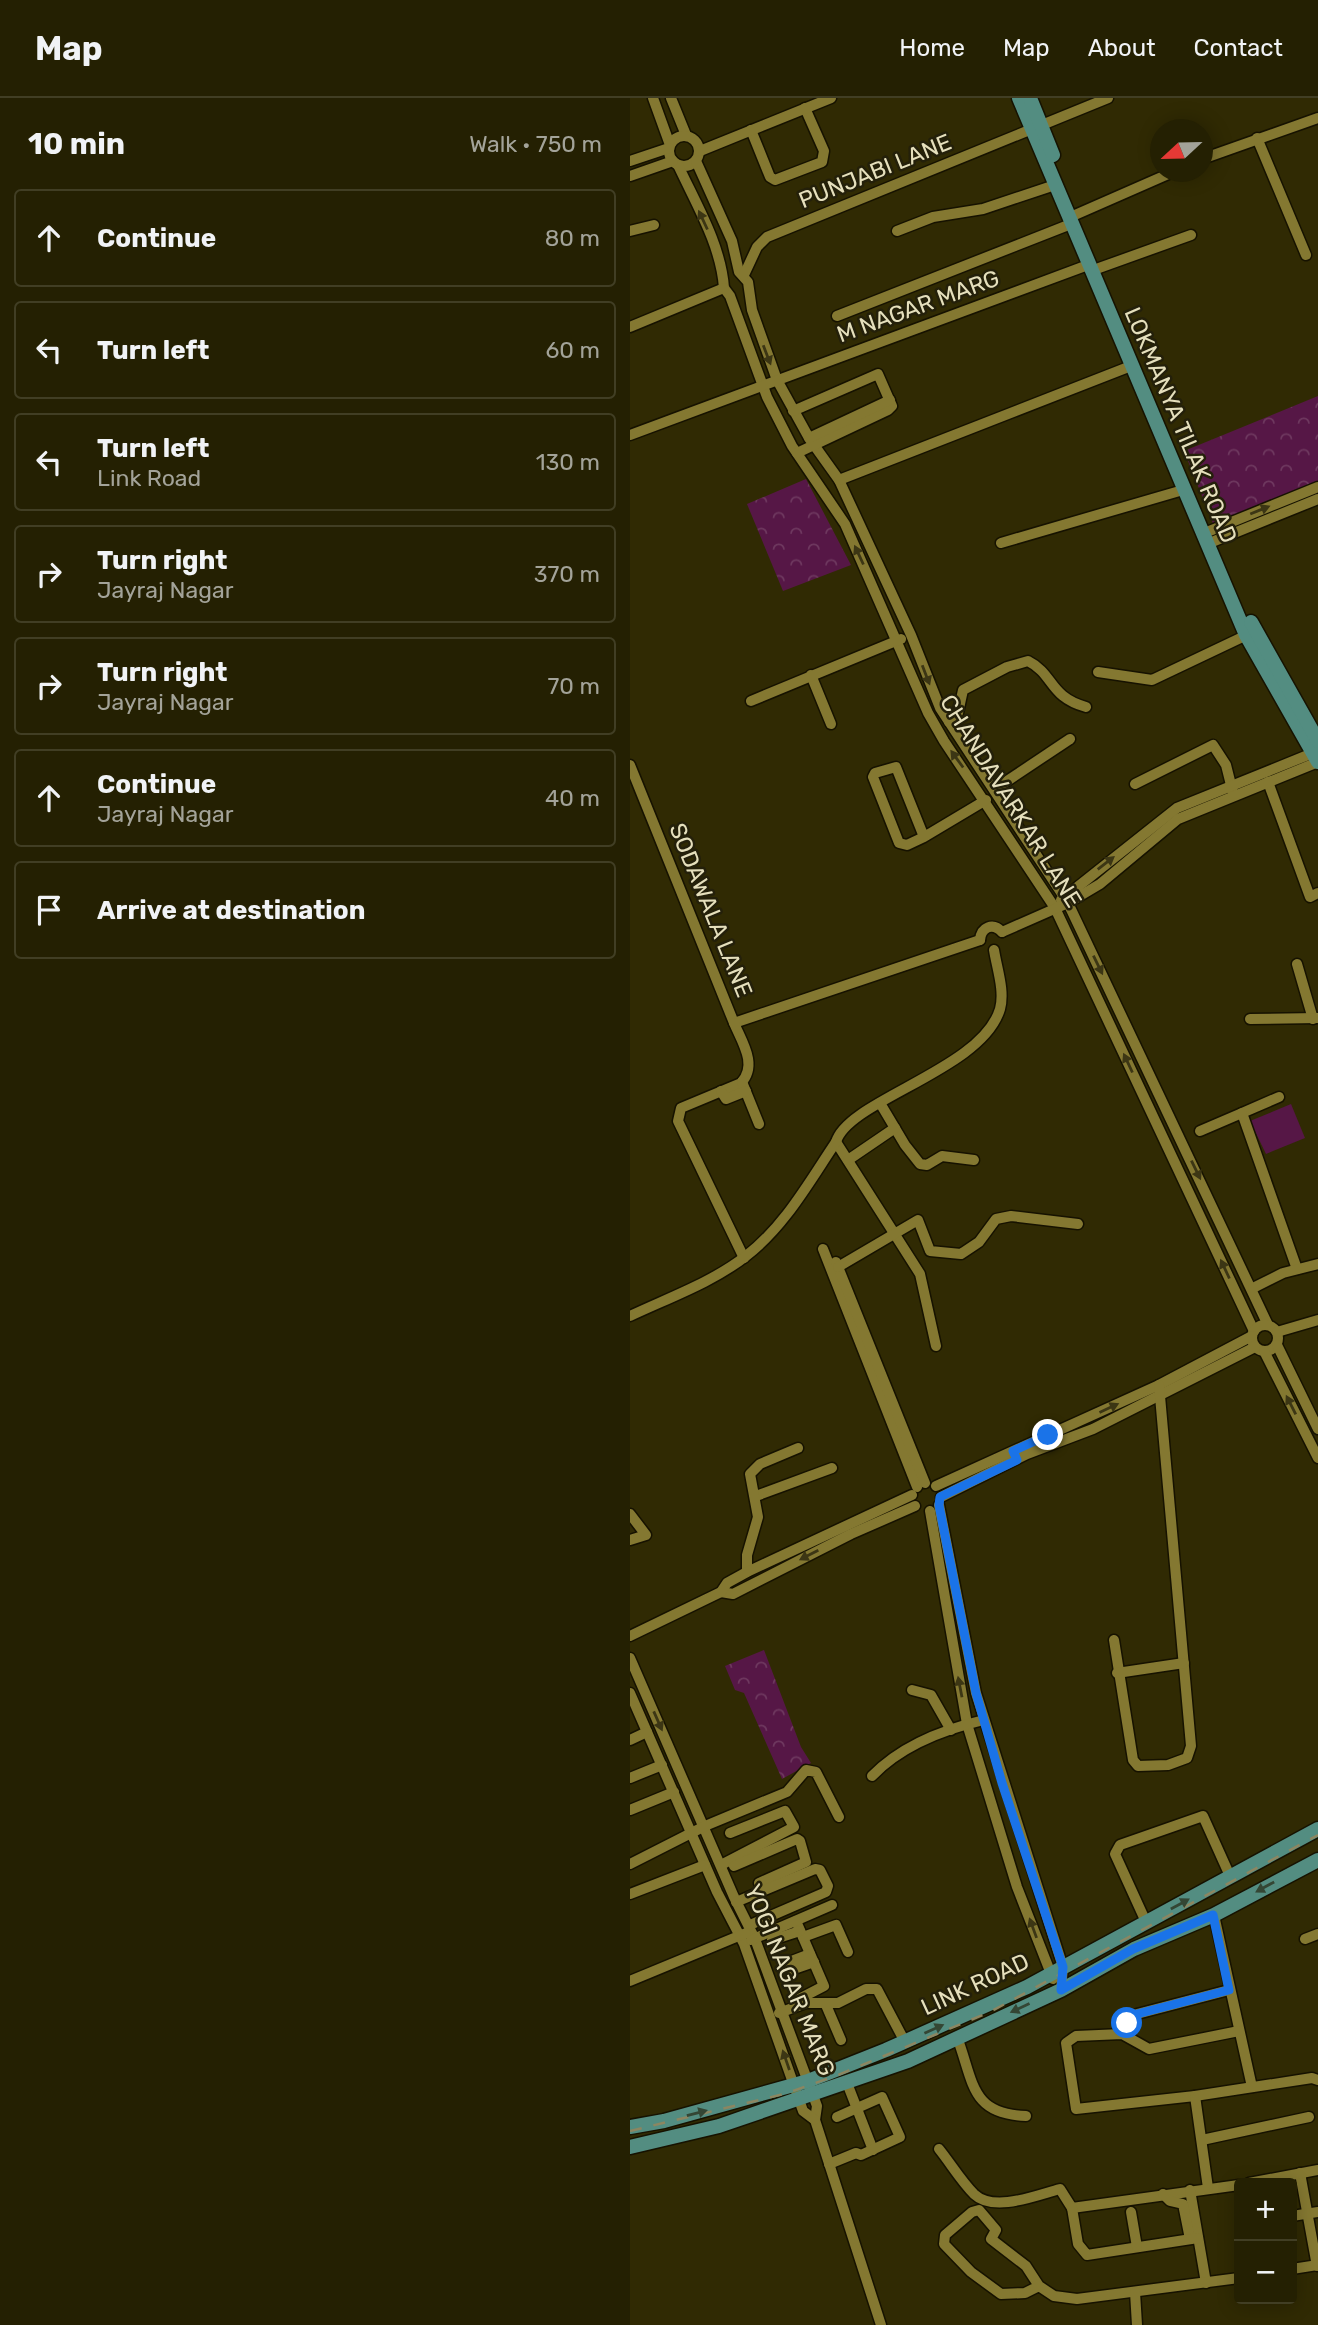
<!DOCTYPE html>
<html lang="en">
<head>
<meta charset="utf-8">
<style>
  body { margin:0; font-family:Rubik,sans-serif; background:#302d11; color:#f1f3f6 }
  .controls { position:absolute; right:21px; bottom:21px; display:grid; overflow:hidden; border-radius:7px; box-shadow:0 4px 18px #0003 }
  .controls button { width:63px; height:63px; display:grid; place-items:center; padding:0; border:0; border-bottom:2px solid #413e24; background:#242002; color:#f1f3f6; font:35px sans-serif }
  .compass { position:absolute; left:520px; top:21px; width:63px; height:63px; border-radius:50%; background:#242002; box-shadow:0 4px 18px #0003; rotate:248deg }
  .stop { position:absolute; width:21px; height:21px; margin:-16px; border:5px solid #1a73e8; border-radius:50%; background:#fff }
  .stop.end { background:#1a73e8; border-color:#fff; box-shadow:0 2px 7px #0008 }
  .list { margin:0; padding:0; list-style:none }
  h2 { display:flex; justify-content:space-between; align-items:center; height:91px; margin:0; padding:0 28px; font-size:30px }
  h2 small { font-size:23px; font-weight:400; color:#a3a399 }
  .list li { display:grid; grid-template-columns:46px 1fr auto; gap:21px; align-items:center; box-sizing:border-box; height:98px; margin:0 14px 14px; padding:0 14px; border:2px solid #413e24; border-radius:7px }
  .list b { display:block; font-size:26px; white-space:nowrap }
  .list p { margin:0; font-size:23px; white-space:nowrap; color:#a3a399 }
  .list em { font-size:23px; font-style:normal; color:#a3a399 }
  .icon { flex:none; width:38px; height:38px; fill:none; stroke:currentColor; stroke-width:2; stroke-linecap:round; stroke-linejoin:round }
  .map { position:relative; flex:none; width:688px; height:2227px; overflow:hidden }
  header { display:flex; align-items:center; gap:42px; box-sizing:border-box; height:98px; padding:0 35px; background:#242002; border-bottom:2px solid #413e24 }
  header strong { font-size:33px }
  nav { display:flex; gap:38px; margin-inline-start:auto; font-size:24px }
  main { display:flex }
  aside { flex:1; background:#242002 }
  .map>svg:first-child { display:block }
</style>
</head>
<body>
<header>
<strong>Map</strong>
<nav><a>Home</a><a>Map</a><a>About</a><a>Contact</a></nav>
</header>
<main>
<aside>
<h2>10 min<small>Walk · 750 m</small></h2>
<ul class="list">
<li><svg class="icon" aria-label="ahead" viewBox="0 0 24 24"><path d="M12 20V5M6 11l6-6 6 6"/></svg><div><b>Continue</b></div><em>80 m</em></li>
<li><svg class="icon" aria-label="left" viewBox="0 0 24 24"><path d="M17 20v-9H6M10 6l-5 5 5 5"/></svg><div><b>Turn left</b></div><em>60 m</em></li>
<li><svg class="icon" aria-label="left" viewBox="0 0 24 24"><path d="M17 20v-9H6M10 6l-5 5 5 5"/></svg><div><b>Turn left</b><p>Link Road</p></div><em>130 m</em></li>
<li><svg class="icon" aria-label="right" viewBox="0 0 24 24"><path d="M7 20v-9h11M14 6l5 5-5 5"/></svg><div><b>Turn right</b><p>Jayraj Nagar</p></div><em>370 m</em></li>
<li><svg class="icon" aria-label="right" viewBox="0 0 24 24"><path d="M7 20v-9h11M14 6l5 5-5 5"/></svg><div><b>Turn right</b><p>Jayraj Nagar</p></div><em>70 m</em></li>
<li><svg class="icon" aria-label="ahead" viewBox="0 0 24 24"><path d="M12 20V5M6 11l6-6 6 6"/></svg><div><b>Continue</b><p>Jayraj Nagar</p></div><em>40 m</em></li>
<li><svg class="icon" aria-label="arrive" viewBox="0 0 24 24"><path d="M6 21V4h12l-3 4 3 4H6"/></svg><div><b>Arrive at destination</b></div></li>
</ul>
</aside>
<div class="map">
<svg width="688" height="2227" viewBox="0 0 688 2227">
  <defs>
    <pattern id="forest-crowns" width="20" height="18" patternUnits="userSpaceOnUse" patternTransform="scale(1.75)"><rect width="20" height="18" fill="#561746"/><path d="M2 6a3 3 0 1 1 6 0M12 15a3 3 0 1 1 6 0" fill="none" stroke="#6e385f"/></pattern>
  </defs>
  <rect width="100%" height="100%" fill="#302a03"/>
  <!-- forest -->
  <g fill="url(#forest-crowns)">
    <path d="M688,298V387L584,428L554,353Z"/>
    <path d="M176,381L221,467L153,493L117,406Z"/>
    <path d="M134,1552L171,1649L181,1665L152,1681L114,1595L105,1592L95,1568Z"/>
  </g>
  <!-- garden -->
  <path fill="#561746" d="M661,1006L675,1040L636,1056L620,1023Z"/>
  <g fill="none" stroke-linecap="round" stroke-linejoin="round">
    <defs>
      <g id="minor">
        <path d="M23,0L40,47"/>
        <path d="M41,0L56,37"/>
        <path d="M121,32L140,79L145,82L192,64L194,53L175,10"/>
        <circle cx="54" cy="53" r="15"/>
        <path d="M627,40L676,157"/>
        <path d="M70,53L201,0"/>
        <path d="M572,61L688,20"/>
        <path d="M0,63L39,50"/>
        <path d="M66,63L102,143L109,174L118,184L122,212L147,282L179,340L209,382L281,537L310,610L438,805L638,1227"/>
        <path d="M48,67C66,106 91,147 94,190L100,198L137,299L162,348L215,426L298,615L314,643L425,810L624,1233"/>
        <path d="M0,78L43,63"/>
        <path d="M438,120L543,74"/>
        <path d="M0,133L24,127"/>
        <path d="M267,133L303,119L353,111L425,87"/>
        <path d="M469,170L561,137"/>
        <path d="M114,177L127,149L137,139L478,0"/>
        <path d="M207,218L441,126"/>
        <path d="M0,229L94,190"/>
        <path d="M163,313L248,276L262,308L258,312L167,355"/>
        <path d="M0,337L458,167"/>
        <path d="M179,340L260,302"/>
        <path d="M209,382L501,268"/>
        <path d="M572,436L688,389"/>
        <path d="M371,445L553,392"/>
        <path d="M577,446L688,401"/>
        <path d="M468,574L522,582L621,535"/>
        <path d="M181,577L201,626"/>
        <path d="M121,603L271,541"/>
        <path d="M319,624L328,615L333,592L377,569L398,563C424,576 419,599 456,609"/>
        <path d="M0,667L104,925L350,842"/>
        <path d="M638,684L680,799L688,795"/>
        <path d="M505,686L583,647L596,667L603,695"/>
        <path d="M365,691L440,641"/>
        <path d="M294,739L277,747L269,745L243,679L245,675L266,669L294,739L356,702"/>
        <path d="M431,802L547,710L683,655L688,656"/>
        <path d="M372,834L438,805L470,786L548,721L688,664"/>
        <path d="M350,842C351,829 363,824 372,834"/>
        <path d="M667,866L683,921"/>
        <path d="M620,921L688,920"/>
        <path d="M104,925C112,944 128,967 111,985L51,1010L48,1023L114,1160"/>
        <path d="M112,984L129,1026"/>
        <path d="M91,993L96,1001L116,993"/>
        <path d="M649,999L612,1015L667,1171"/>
        <path d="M250,1005L275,1047L290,1066L297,1067L312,1058L344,1062"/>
        <path d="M570,1033L612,1015"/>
        <path d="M206,1044L290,1176L306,1248"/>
        <path d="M218,1062L265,1030"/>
        <path d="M193,1151L287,1389"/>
        <path d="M206,1164L295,1385"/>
        <path d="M208,1169L288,1122L300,1153L331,1156L349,1144L366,1121L381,1118L448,1126"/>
        <path d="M623,1190L653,1175L688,1166"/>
        <path d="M0,1218C38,1200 83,1184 116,1158C155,1128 179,1084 206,1044C218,1002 352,972 370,911C375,893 367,871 364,852"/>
        <circle cx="635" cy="1240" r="13"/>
        <path d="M647,1234L688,1222"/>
        <path d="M647,1247L688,1331"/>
        <path d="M634,1253L688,1360"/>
        <path d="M306,1388L529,1287L622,1238"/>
        <path d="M126,1398L202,1370"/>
        <path d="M311,1399L397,1356L463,1331L625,1249"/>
        <path d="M309,1407L346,1595L433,1869L431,1892"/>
        <path d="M300,1413L337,1626L387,1789L423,1881"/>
        <path d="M0,1416L16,1437L0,1442"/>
        <path d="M117,1474V1457L128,1419L120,1376L130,1366L168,1350"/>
        <path d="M91,1494L103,1496L221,1436L285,1408"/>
        <path d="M0,1538L91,1494L97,1485L117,1474L282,1397"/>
        <path d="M484,1542L503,1662L508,1668L538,1667L557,1660L561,1648L529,1287"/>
        <path d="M0,1560L104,1799L125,1841L187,2008L185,2022L251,2227"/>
        <path d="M487,1575L554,1565"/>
        <path d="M282,1592L301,1597L321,1632"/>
        <path d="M0,1595L87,1794L114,1846L173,2013L185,2022"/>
        <path d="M0,1642L17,1634"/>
        <path d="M242,1678C271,1648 315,1631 354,1622"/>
        <path d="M0,1680L32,1667"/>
        <path d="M0,1712L44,1694"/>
        <path d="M0,1766L75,1728L157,1694L176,1672L186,1674L209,1719"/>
        <path d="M91,1767L164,1729L155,1713L100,1735"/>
        <path d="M104,1768L167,1741L170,1743L176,1764L129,1785"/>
        <path d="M0,1796L75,1767"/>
        <path d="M106,1804L185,1771L190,1772L198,1788L196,1794L120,1827"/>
        <path d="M584,1817L622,1989"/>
        <path d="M166,1823L194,1888L167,1902"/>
        <path d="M516,1824L485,1756L490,1747L573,1718L600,1778"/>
        <path d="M173,1839L206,1827L218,1854"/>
        <path d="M675,1841L688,1836"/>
        <path d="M121,1842L202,1807"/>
        <path d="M142,1842L170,1833"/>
        <path d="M180,1856L159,1864L161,1872L184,1864"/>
        <path d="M0,1883L116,1835"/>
        <path d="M196,1907L211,1942"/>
        <path d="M149,1915L176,1905H208L236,1891H247L275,1944"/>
        <path d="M492,1936L507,1916L599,1892"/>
        <path d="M327,1939C344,1984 340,2016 396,2018"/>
        <path d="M217,1985L243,2052"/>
        <path d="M565,1998L446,2011L436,1945L446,1938L492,1936L519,1951L609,1933"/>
        <path d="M572,2042L679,2019"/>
        <path d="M309,2051C321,2066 331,2083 344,2096C364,2115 407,2097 430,2091L442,2110L609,2087"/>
        <path d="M199,2066L226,2055L231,2057L270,2039L252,1999L207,2019"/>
        <path d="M670,2075L687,2168"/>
        <path d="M619,2085L688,2072"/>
        <path d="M578,2090L565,1998L682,1980L688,1982"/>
        <path d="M560,2092L576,2185"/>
        <path d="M533,2096L540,2103L553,2106L560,2141"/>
        <path d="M442,2110L448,2146L457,2157L568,2140"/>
        <path d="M501,2114L507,2149"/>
        <path d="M662,2118L688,2114"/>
        <path d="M662,2171L688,2167"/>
        <path d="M409,2188L396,2168L361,2141L366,2132L349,2112L342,2114L315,2137L314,2146L341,2174L371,2196L395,2195L409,2188L424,2198L447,2201L609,2180"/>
        <path d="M505,2194L507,2227"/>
      </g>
      <g id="major">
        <path d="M389,0L616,537L688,664"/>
        <path d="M400,0L423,57"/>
        <path d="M621,524L688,643"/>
        <path d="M0,2029L34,2023L178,1983L256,1952L397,1889L688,1731"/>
        <path d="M0,2049L89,2028L278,1963L431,1892L504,1851L584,1817L688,1762"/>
      </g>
    </defs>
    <!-- minor casing -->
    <use href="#minor" stroke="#161200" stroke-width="13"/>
    <!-- major casing -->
    <use href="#major" stroke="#161200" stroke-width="17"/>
    <!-- minor -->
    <use href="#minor" stroke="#847831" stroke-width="10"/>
    <!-- major -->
    <use href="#major" stroke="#538d81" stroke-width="14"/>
    <!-- rail -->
    <path stroke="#8c8661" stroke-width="2.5" stroke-dasharray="12 12" stroke-linecap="butt" d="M0,2033L154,1996L208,1977L360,1914L688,1737"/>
  </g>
  <!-- one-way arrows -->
  <defs><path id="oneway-solid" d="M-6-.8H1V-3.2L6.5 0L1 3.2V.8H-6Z" transform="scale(1.75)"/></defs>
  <g fill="#3c3614">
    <use href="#oneway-solid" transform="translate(73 122) rotate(-115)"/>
    <use href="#oneway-solid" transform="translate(137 257) rotate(69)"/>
    <use href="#oneway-solid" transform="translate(630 412) rotate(-22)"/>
    <use href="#oneway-solid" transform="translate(229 457) rotate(-115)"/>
    <use href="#oneway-solid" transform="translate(296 577) rotate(69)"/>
    <use href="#oneway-solid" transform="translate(327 661) rotate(-126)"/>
    <use href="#oneway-solid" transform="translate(476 765) rotate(-38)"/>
    <use href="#oneway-solid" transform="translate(468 867) rotate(64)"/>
    <use href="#oneway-solid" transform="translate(498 965) rotate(-115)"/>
    <use href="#oneway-solid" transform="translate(566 1072) rotate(64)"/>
    <use href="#oneway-solid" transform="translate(595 1171) rotate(-115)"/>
    <use href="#oneway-solid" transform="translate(661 1307) rotate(-117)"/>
    <use href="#oneway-solid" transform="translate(479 1310) rotate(-25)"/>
    <use href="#oneway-solid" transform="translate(179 1457) rotate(153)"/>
    <use href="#oneway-solid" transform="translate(330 1589) rotate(-101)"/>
    <use href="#oneway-solid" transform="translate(28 1623) rotate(66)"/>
    <use href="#oneway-solid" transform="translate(403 1830) rotate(-110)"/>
    <use href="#oneway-solid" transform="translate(156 1962) rotate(-109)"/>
  </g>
  <g fill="#344634">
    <use href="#oneway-solid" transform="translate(635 1789) rotate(151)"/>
    <use href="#oneway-solid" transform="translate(550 1806) rotate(-29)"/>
    <use href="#oneway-solid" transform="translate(390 1910) rotate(155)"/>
    <use href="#oneway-solid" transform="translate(304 1931) rotate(-24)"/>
    <use href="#oneway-solid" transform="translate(67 2015) rotate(-15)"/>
  </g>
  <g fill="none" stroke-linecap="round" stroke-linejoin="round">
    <!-- route -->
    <path stroke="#1a73e8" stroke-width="9" d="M418,1337L383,1353L387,1362L310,1399L309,1407L346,1595L372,1685L433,1869L431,1892L503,1851L583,1817L599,1892L507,1916L497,1925"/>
  </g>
  <g text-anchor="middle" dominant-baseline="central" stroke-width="5" stroke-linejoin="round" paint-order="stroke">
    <!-- street labels -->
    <g font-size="23" fill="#e5dfbc" stroke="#24200a">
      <text transform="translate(245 73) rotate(-22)">PUNJABI LANE</text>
      <text transform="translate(288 208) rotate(-20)">M NAGAR MARG</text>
      <text transform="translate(551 327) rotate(67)">LOKMANYA TILAK ROAD</text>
      <text transform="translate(381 703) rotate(58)">CHANDAVARKAR LANE</text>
      <text transform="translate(81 812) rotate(68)">SODAWALA LANE</text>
      <text transform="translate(160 1882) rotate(68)">YOGI NAGAR MARG</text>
      <text transform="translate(345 1886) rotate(-25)">LINK ROAD</text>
    </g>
  </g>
</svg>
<div class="controls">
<button>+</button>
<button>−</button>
</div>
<svg class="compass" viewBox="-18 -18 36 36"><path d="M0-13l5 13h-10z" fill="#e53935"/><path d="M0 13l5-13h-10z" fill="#a3a399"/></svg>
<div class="stop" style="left:497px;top:1925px"></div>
<div class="stop end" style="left:418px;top:1337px"></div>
</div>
</main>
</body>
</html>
